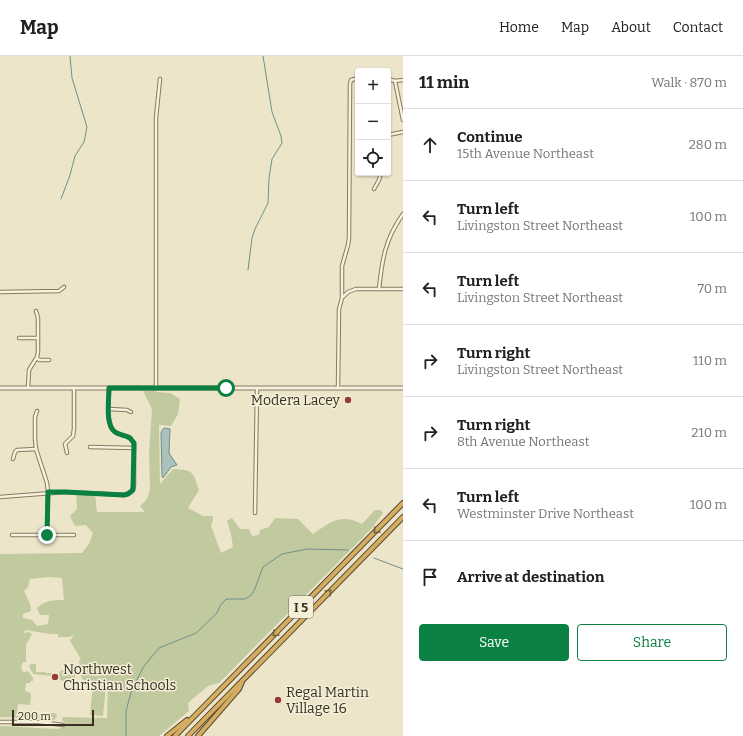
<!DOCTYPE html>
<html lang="en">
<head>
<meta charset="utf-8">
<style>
  body { margin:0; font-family:Bitter,serif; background:#f6f6f6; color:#202124 }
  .controls { position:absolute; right:12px; top:12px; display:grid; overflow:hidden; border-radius:4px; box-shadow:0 1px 3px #0004 }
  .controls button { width:36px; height:36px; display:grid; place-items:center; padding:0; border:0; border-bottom:1px solid #e0e0e0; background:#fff; color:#202124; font:20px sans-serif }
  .scale { position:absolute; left:12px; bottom:10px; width:82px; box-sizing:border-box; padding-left:4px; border:2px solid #3a2f22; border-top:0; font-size:11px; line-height:14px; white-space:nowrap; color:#3a2f22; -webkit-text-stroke:3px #f4efd9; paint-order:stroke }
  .stop { position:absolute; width:12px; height:12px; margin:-9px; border:3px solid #0b8043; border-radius:50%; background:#fff }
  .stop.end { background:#0b8043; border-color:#fff; box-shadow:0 1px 4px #0008 }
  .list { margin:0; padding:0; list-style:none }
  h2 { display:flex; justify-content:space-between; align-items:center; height:52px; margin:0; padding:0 16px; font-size:17px }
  h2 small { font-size:13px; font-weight:400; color:#757577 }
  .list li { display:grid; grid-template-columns:26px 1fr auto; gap:12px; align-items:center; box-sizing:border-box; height:72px; padding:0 16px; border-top:1px solid #e0e0e0 }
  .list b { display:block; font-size:15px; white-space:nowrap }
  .list p { margin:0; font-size:13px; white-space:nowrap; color:#757577 }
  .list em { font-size:13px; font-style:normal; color:#757577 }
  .actions { display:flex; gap:8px; padding:12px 16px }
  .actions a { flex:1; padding:9px 0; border:1px solid #0b8043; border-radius:4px; text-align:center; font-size:14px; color:#0b8043 }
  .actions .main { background:#0b8043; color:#fff }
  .icon { flex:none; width:22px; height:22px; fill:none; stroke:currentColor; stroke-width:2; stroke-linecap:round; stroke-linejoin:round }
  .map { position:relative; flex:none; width:403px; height:680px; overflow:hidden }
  header { display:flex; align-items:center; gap:24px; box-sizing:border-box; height:56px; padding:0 20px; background:#fff; border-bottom:1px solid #e0e0e0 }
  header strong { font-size:19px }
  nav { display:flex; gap:22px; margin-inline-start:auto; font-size:14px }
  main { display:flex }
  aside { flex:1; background:#fff }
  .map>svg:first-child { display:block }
</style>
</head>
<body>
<header>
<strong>Map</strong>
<nav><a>Home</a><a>Map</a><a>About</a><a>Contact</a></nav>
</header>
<main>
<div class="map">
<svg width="403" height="680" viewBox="0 0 403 680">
  <rect width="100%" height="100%" fill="#ece5ca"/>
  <!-- green -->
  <g fill="#c1ca9e" fill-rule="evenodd">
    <path d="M154,334L157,336L170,337L180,343L178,358L171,370L159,369L160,428L173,413C193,414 193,415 199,434L188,452L203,460H213V464L211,470L221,497L233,491L231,478L227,465L232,462L240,473H249L252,480L259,479L260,474L269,471L275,462L298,463L313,478C330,466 341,457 362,468L375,454H381L383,457L371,473L219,627L208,630L188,647L189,655L159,680H0V670L58,673L67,669L62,664L63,661L107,662L108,628L103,626L83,624L80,618L81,617L79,605L81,603L70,585L74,579L69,581H58V578H50L25,574L24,577L29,576L32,578L26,589V606H23L21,611L23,616H25L28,615L33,622V625H31L30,627H26L25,635L29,636L31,639L30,649L18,648L17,657H54L57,659L56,662L54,664L30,662L0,661V498L82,497L89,488L93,477L86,469L75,470L70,460L77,453L76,436L95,438L97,456H145L140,450L147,443L150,433L149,397L152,353L143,335ZM49,521L62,522L64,544C53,544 45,544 37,552L40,559H49L48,568L37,570L32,564L23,562V558L31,555L30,548L24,535L28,531L30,523Z"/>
    <path d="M31,608H36V616H45V617H54L56,619L60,618L59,616L65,613L67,618L73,615L76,616L75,622L65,626L52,620L33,618L29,610Z"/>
    <path d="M93,629L106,630L103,660L90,659Z"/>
  </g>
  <!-- water -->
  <path fill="#aac1bc" stroke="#718f8b" d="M164,372L170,373L169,397L177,409L171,411L163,422L162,420L161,376Z"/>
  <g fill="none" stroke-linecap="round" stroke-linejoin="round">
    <!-- stream -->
    <g stroke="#718f8b" stroke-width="1">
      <path d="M61,143L70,119L75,100L84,86L87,71L72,22L70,0"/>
      <path d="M248,214L252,182L255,173L268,147L269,122L272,103L282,87L281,80L272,56L263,0"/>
      <path d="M374,502L403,513"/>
      <path d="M126,680V655L132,633L144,610L159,592L196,577L217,557L220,550L225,544L228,543H245L250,540L254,535L263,511L282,498L307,493L348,494"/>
    </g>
    <defs>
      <g id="minor">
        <path d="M388,23L395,25L403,24"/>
        <path d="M395,25L403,64"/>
        <path d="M388,79L403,76"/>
        <path d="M374,133L379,124L381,117"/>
        <path d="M379,233C382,204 385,183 403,158"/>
        <path d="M0,236L59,235L64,231"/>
        <path d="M343,241L348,236L356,233H403"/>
        <path d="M19,282H38"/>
        <path d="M37,302L39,304H49"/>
        <path d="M28,332L29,314L37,301L38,296V262L36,255"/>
        <path d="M156,332V62L160,23"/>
        <path d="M338,332L339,253L342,242V210L348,189L349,182L350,28L351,24L358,22"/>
        <path d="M109,353L127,354L131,356"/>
        <path d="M37,355L35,361V383L36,393L47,427L48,436L47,479"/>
        <path d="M90,391L134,392"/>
        <path d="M67,397L65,388L73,380L74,373V332"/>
        <path d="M13,403L15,396L17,394L36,393"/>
        <path d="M0,441L65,436L124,439L131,436L134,430V387L130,382C125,379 119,379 115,376C105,369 109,344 109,332"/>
        <path d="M255,457L257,333"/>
        <path d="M12,479H74"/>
        <path d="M0,666H39L63,669"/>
      </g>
      <path id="tertiary" d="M0,332H403"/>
      <g id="motorway">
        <path d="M167,680L187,664"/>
        <path d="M175,680L403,447"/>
        <path d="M188,680L403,461"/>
        <path d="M198,680L239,633L242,626"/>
      </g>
    </defs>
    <!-- minor casing -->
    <use href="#minor" stroke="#88795f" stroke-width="4.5"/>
    <!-- tertiary casing -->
    <use href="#tertiary" stroke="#88795f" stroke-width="5"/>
    <!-- motorway casing -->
    <use href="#motorway" stroke="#564733" stroke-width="6"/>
    <!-- minor -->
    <use href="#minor" stroke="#f7f2dd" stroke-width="2.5"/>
    <!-- tertiary -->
    <use href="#tertiary" stroke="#f7f2dd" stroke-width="3"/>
    <!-- motorway -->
    <use href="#motorway" stroke="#d5ad61" stroke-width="4"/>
  </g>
  <!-- one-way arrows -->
  <defs><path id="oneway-chevron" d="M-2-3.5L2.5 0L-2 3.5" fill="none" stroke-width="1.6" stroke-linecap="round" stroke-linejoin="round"/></defs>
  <g stroke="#78613b">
    <use href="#oneway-chevron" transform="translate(376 475) rotate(134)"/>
    <use href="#oneway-chevron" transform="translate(329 536) rotate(-45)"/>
    <use href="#oneway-chevron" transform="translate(275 578) rotate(134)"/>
  </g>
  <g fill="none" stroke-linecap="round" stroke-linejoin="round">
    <!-- route -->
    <path stroke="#0b8043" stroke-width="5" d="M47,479L48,436H65L124,439L128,438L133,434L134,387L130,382C125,379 119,379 115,376C105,369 109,344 109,332H226"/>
  </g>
  <!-- markers -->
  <g fill="#943b32" stroke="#f4efd9" stroke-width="1.5">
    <circle cx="348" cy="344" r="4"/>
    <circle cx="55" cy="621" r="4"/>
    <circle cx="278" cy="644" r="4"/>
  </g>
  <g text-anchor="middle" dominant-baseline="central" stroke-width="3" stroke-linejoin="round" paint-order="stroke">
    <!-- shield labels -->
    <rect fill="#f4efd9" stroke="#726959" stroke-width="1" x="289" y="540" width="24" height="22" rx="3"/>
    <g font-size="13" font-weight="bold" fill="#3a2f22">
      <text x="301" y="551">I 5</text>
    </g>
    <!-- poi labels -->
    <g font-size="14" fill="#3a2f22" stroke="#f4efd9" text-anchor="start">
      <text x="340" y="344" text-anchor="end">Modera Lacey</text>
      <text x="63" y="613">Northwest<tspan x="63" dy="16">Christian Schools</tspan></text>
      <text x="286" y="636">Regal Martin<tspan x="286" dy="16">Village 16</tspan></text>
    </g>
  </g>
</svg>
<div class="controls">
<button>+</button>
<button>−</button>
<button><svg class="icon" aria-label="locate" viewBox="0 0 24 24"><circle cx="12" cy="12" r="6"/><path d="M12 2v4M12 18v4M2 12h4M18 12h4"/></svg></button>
</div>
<div class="scale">200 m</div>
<div class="stop" style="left:226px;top:332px"></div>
<div class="stop end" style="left:47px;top:479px"></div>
</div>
<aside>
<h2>11 min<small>Walk · 870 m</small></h2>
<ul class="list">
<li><svg class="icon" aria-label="ahead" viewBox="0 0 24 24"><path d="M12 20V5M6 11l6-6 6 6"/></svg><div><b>Continue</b><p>15th Avenue Northeast</p></div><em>280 m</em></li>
<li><svg class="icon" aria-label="left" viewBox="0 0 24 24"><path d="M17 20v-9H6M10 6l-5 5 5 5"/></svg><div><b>Turn left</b><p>Livingston Street Northeast</p></div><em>100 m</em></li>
<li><svg class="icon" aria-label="left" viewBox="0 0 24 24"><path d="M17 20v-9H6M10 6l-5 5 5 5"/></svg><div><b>Turn left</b><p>Livingston Street Northeast</p></div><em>70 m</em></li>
<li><svg class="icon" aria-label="right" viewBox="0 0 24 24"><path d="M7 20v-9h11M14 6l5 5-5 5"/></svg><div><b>Turn right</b><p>Livingston Street Northeast</p></div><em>110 m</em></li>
<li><svg class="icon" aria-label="right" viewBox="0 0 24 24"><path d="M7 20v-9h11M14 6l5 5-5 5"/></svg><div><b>Turn right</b><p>8th Avenue Northeast</p></div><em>210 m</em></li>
<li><svg class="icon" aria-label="left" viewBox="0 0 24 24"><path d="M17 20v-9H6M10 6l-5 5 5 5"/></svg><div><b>Turn left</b><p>Westminster Drive Northeast</p></div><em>100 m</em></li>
<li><svg class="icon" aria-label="arrive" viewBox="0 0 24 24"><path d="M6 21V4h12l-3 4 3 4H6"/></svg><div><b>Arrive at destination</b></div></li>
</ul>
<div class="actions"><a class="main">Save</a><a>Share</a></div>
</aside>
</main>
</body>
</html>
